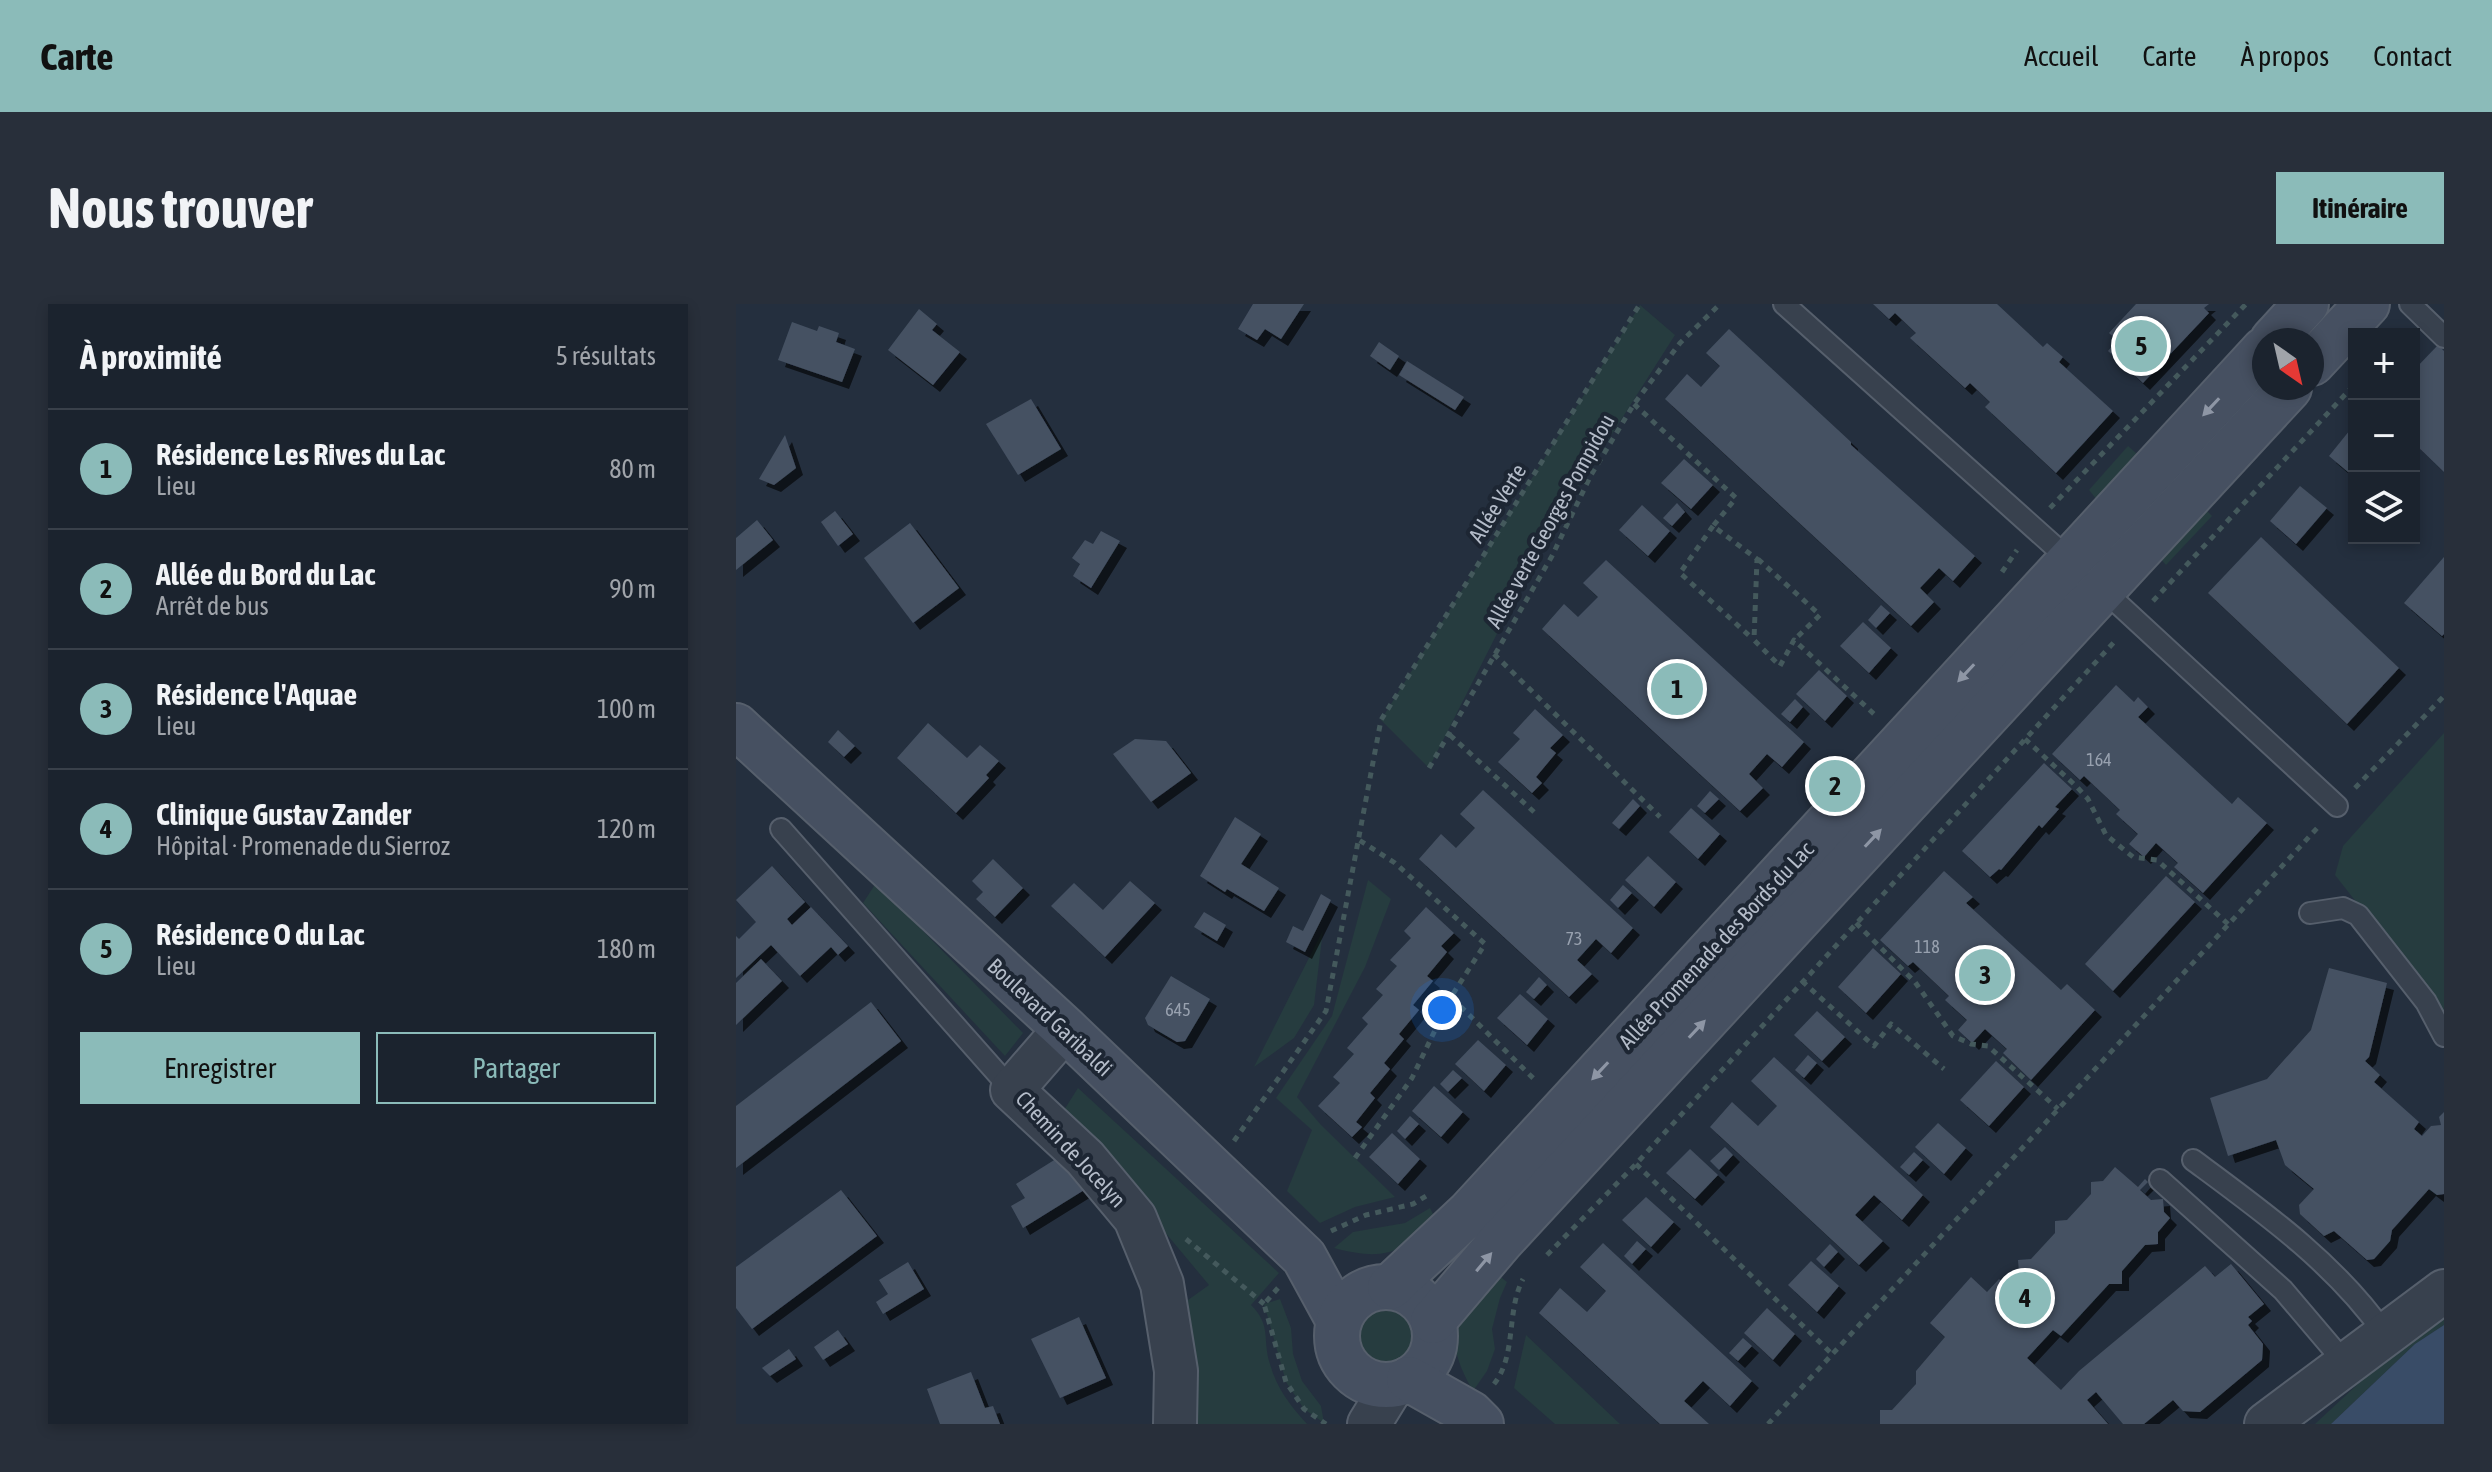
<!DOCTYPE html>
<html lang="fr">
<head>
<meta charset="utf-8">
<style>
  body { margin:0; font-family:"Asap Condensed",sans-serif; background:#282f3a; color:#f1f3f6 }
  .controls { position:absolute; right:24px; top:24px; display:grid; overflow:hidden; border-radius:0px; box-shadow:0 4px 12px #0003 }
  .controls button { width:72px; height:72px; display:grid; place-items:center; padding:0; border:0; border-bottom:2px solid #39404a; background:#1b232e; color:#f1f3f6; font:40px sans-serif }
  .compass { position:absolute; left:1516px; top:24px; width:72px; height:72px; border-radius:50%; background:#1b232e; box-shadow:0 4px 12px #0003; rotate:146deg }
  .you { position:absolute; left:706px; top:706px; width:28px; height:28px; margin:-20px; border:6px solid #fff; border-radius:50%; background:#1a73e8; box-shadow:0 0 0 12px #1a73e833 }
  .badge { display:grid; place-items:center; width:52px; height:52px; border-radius:50%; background:#8bbbb9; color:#111; font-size:26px; font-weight:700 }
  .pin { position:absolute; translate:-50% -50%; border:4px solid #fff; box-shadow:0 2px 8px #0006 }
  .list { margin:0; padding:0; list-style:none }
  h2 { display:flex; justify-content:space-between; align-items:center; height:104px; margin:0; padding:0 32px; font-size:34px }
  h2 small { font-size:26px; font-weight:400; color:#a0a4aa }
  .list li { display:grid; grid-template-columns:52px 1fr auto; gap:24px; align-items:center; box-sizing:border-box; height:120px; padding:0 32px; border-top:2px solid #39404a }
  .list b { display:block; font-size:30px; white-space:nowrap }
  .list p { margin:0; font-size:26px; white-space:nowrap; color:#a0a4aa }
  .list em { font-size:26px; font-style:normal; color:#a0a4aa }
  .actions { display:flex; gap:16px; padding:24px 32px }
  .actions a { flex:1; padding:18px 0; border:2px solid #8bbbb9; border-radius:0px; text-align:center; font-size:28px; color:#8bbbb9 }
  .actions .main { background:#8bbbb9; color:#111 }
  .icon { flex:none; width:44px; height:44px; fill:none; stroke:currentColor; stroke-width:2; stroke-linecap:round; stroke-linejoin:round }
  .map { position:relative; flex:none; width:1708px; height:1120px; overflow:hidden; border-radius:0px }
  header { display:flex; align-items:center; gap:48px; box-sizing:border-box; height:112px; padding:0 40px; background:#8bbbb9; color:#111 }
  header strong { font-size:38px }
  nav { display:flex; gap:44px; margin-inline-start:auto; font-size:28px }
  .intro { display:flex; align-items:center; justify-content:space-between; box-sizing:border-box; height:192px; padding:0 48px }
  h1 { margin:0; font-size:56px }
  .button { padding:20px 36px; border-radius:0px; background:#8bbbb9; color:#111; font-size:28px; font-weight:700 }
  main { display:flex; gap:48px; padding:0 48px }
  aside { flex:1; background:#1b232e; border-radius:0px; box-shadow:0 4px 12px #0003 }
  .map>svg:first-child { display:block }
</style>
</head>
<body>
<header>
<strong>Carte</strong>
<nav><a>Accueil</a><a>Carte</a><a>À propos</a><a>Contact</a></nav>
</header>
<div class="intro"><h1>Nous trouver</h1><a class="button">Itinéraire</a></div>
<main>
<aside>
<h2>À proximité<small>5 résultats</small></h2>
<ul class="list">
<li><span class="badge">1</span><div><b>Résidence Les Rives du Lac</b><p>Lieu</p></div><em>80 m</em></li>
<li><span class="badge">2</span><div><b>Allée du Bord du Lac</b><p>Arrêt de bus</p></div><em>90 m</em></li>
<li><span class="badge">3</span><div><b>Résidence l'Aquae</b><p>Lieu</p></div><em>100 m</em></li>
<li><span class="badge">4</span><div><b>Clinique Gustav Zander</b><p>Hôpital · Promenade du Sierroz</p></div><em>120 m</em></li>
<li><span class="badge">5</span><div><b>Résidence O du Lac</b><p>Lieu</p></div><em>180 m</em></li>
</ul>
<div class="actions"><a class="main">Enregistrer</a><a>Partager</a></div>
</aside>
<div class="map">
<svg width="1708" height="1120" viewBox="0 0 1708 1120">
  <defs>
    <filter id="shadow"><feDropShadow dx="7" dy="7" stdDeviation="0" flood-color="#0009"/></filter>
  </defs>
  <rect width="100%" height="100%" fill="#242f3e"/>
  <!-- green -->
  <g fill="#263c3f">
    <path d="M904,1L939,31L809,235L693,464L645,416Z"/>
    <path d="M1392,142L1408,156L1361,196L1353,186Z"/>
    <path d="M1460,196L1476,212L1430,261L1420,250Z"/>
    <path d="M1708,429V710L1599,571L1607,542Z"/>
    <path d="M632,576L655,595L629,663L561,793L585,821L659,893L619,903L584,919L551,887L576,826L540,794L596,712Z"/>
    <path d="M140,579L287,729L269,752L127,599Z"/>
    <path d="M587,626L578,701L558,734L518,763Z"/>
    <path d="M342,784L543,969L515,1001C536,1022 526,1035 534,1060C541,1085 554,1101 571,1120H456L452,996L473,981L408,903L323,814Z"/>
    <path d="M694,904L701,918C662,950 648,957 598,944L617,928L669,919Z"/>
    <path d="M752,963L771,978L764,994L756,1025L759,1045L751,1067L737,1087C704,1030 720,1013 752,963Z"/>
    <path d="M544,995L555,1024L557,1050L566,1077L585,1102L588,1119L568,1105L550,1078L528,1000Z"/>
    <circle cx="649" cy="1033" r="30"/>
    <path d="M1708,1013V1021L1679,1040L1595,1120H1579L1665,1040Z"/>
    <path d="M790,1031L884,1120H819L778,1084Z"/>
  </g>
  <!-- water -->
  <path fill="#394c67" d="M1708,1021V1120H1595L1679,1040Z"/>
  <!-- building -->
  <g fill="#455162" filter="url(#shadow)">
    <path d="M517,0H568L545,35L529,25L521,36L502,25Z"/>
    <path d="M1137,0H1261L1307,43L1311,39L1327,53L1323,58L1377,107L1320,169L1249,103L1254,98L1234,79L1229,84L1174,34L1180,29L1159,9L1153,15Z"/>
    <path d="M1400,0H1473L1468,4L1473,9L1407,79L1372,47L1381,36L1373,29Z"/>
    <path d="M183,5L201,20L196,26L224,48L197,81L152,46Z"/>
    <path d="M56,18L81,27L83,22L103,29L100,38L119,45L106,78L42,56Z"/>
    <path d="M993,25L1115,138V141L1239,252L1217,277L1203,264L1184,284L1198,298L1175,322L929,95L951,70L965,83L984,62L970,49Z"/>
    <path d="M643,38L663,52L654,66L634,52Z"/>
    <path d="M1702,41L1708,47V168L1678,139V66Z"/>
    <path d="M671,57L728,93L719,106L663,71Z"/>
    <path d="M295,95L325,145L282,171L250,120Z"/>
    <path d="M1618,121V173L1593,152Z"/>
    <path d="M49,131L60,164L38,181L23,175Z"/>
    <path d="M948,155L977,181L955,205L925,179Z"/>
    <path d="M1564,182L1591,204L1560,240L1534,217Z"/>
    <path d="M941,199L949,208L936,222L927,214Z"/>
    <path d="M906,201L934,227L912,252L883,226Z"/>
    <path d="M99,207L117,230L102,242L85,218Z"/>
    <path d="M21,216L37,236L0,266V234Z"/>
    <path d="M174,219L223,284L177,319L128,254Z"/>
    <path d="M365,227L384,237L355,284L337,272L344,260L336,254L349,236L357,240Z"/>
    <path d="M1525,233L1663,364L1611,420L1472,289Z"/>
    <path d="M1708,253V330L1706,332L1668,299Z"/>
    <path d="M870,256L1068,438L1046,463L1031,450L1013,470L1027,484L1004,507L806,325L828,300L842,313L862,293L847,279Z"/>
    <path d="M1145,301L1154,309L1140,324L1132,316Z"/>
    <path d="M1127,318L1155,344L1133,369L1104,342Z"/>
    <path d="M1083,366L1111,392L1089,417L1060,390Z"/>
    <path d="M1380,381L1398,398L1402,393L1412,403L1402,413L1496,500L1502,493L1531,519L1467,589L1438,563L1442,559L1420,539L1408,553L1393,540L1402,530L1380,510L1384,506L1348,472L1344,476L1316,450Z"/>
    <path d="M1059,395L1067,403L1054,418L1045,410Z"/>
    <path d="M799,405L827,431L814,444L820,449L800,473L806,479L796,489L762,458L784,435L777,429Z"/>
    <path d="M192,419L231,454L244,441L263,457L250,471L253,474L220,509L161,454Z"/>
    <path d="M102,426L119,442L108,453L92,438Z"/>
    <path d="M399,435L430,437L455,469L415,498L377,450Z"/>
    <path d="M1308,459L1336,485L1319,503L1323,505L1306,524L1303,521L1265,566L1263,565L1254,573L1226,547Z"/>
    <path d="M747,486L897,624L875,649L860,635L841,656L856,670L833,693L683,555L705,530L720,544L739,524L724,510Z"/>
    <path d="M974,487L983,495L969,509L961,502Z"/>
    <path d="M897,495L904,502L883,525L876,519Z"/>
    <path d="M955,504L984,530L962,555L933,528Z"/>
    <path d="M499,513L525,530L505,560L543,584L528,607L491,585L489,588L464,572Z"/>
    <path d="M912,552L940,578L918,603L889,576Z"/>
    <path d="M257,555L287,584L259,613L240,595L247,588L236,577Z"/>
    <path d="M36,562L69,598L51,615L56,621L75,603L112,642L102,651L95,643L64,672L35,641L0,674V632L3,635L20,618L0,596Z"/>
    <path d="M1208,567L1237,593L1230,599L1325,686L1331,680L1359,706L1295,776L1267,749L1271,745L1249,725L1236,739L1222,726L1231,716L1209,696L1213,692L1177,658L1172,662L1144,636Z"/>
    <path d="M1430,572L1459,598L1377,687L1349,660Z"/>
    <path d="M394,577L419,599L369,653L315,602L338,579L367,606Z"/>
    <path d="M887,581L896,589L882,604L874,596Z"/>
    <path d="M585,590L595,596L569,648L550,638L557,622L567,627Z"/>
    <path d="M690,603L718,629L705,642L711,648L691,672L697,677L677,701L683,706L663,730L668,735L648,759L654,765L634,789L639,794L620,818L626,823L616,833L582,802L604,779L597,773L618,750L611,744L632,720L626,714L647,691L640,685L661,662L654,656L675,634L668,627Z"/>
    <path d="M468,608L490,621L481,637L458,623Z"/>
    <path d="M1137,644L1165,670L1130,709L1102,683Z"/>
    <path d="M25,655L46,677L0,721V679Z"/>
    <path d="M1593,664L1651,679L1633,753L1629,757L1644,771L1638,778L1683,818L1678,825L1686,832L1695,822L1705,821L1703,813L1708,808V890L1701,891L1693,885L1656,926L1654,937L1638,955L1631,956L1598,927L1588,932L1564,910L1563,901L1578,885L1549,861L1540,836L1492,852L1474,794L1531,775L1575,726Z"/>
    <path d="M435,672L474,695L449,737L441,738L412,721L409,714Z"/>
    <path d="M803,673L811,681L798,695L790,688Z"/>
    <path d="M784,690L812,715L791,741L761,714Z"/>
    <path d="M135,698L165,737L0,864V802Z"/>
    <path d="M1081,707L1109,733L1086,757L1058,731Z"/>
    <path d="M742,736L770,761L748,787L719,760Z"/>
    <path d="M1072,751L1081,759L1068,774L1059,766Z"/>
    <path d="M1038,753L1187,891L1166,916L1138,891L1119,911L1147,937L1123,961L974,823L996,798L1022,822L1041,802L1015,777Z"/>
    <path d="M1260,757L1288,783L1253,822L1224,796Z"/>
    <path d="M717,766L726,774L712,788L704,780Z"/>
    <path d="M698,782L727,808L705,833L676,807Z"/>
    <path d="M674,812L683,820L669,835L661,827Z"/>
    <path d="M1202,819L1230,844L1208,870L1179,843Z"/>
    <path d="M656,829L684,855L662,880L633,853Z"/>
    <path d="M989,843L997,851L983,866L974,857Z"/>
    <path d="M954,845L982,871L959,895L930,869Z"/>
    <path d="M1178,848L1187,856L1173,871L1164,863Z"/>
    <path d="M323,853L353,883L287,924L275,902L289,894L280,880Z"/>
    <path d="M1379,863L1402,883L1409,875L1412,878L1404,886L1415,896L1427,895L1428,908L1434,914L1422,928V940L1409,941L1386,967V980H1373L1325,1032L1317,1026L1291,1054L1325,1086L1343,1067L1469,962L1479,973L1495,960L1528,1000L1512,1013L1516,1017L1512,1021L1527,1040L1526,1056L1464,1108L1447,1107L1437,1096L1408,1120H1387L1360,1088L1351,1096L1372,1120H1144V1106H1156L1180,1080V1067L1209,1033L1194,1019L1235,973L1251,988L1263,975L1270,982L1283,968L1282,956L1295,955L1319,929V917L1331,916L1355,890V878L1367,877Z"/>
    <path d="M105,886L141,932L16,1025L0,1004V963Z"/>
    <path d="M910,893L938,918L915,943L886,916Z"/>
    <path d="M901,937L910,945L896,960L888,952Z"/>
    <path d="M867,939L1016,1077L994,1102L967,1077L948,1097L973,1120H924L803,1009L824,984L851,1008L870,987L844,963Z"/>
    <path d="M1094,940L1102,948L1088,963L1080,955Z"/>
    <path d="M1075,957L1103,982L1081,1008L1052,981Z"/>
    <path d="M172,958L188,985L147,1010L140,998L152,990L143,976Z"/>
    <path d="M1031,1004L1059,1030L1037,1056L1008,1029Z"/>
    <path d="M343,1013L370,1074L324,1094L295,1035Z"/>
    <path d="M102,1026L112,1040L87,1056L78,1043Z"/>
    <path d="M1007,1034L1016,1042L1002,1057L993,1049Z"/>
    <path d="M53,1045L60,1055L34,1072L26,1064Z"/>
    <path d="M235,1068L249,1104L257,1102L264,1120H204L191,1085Z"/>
  </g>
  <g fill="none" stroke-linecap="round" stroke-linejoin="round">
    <defs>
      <g id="lane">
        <path d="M1048,0L1337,259"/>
        <path d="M1674,0L1708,33"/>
        <path d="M1364,283L1601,502"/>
        <path d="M45,525L276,786"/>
        <path d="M1574,609L1607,604L1622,611L1690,698L1708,732"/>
        <path d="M1457,856C1526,907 1599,959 1648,1029"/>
        <path d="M1424,876L1547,986L1609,1059"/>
      </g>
      <g id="street">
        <path d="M329,725L276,786L349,854L399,914L426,980L440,1067L439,1120"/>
        <path d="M633,1120L657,1081"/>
        <path d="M1530,1120L1708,987"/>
      </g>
      <g id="secondary">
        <path d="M1537,36L1570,0"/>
        <path d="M1576,59L1631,0"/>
        <path d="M0,422L329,725L568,953L603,1017"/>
        <circle cx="650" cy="1032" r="49"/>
        <path d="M654,983L734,908L1528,46"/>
        <path d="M697,1017L765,937L1553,84"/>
        <path d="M673,1075L735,1110L745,1120"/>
      </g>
    </defs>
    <!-- lane casing -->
    <use href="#lane" stroke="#565f6c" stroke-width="24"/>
    <!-- street casing -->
    <use href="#street" stroke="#565f6c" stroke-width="46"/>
    <!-- secondary casing -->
    <use href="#secondary" stroke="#565f6c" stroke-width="48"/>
    <!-- path -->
    <g stroke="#44595c" stroke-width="5" stroke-dasharray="6 6" stroke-linecap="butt">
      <path d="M898,100L1000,194L977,222L1021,255L1018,336L1044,362L1058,336L1138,410"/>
      <path d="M1314,204L1510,0"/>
      <path d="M977,222L944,269L1017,335"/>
      <path d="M1022,255L1084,311L1058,336"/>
      <path d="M1266,268L1281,246"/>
      <path d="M1417,297L1618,81"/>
      <path d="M758,350L924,513"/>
      <path d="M714,431L798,508"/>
      <path d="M1289,435L1341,483L1352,495L1370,531L1397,553L1421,556L1492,620"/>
      <path d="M693,464L816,252L855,171L898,100L944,39L984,0"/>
      <path d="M1619,484L1708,392"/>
      <path d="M1120,619L1179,678L1217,732L1235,740L1252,742L1322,805"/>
      <path d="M1066,677L1138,742L1155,720L1208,765"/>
      <path d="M716,694L800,777"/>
      <path d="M498,837L590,707L645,416L904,0"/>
      <path d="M619,854L676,774L715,693L749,640L659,559L623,536"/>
      <path d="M900,860L1096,1050"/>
      <path d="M595,927L630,911L677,900L690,892"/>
      <path d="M450,935L528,1000"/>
      <path d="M811,951L900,860L1380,336"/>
      <path d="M542,984L528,1000L550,1078L568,1105L590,1120"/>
      <path d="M758,1080C781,1051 770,1007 787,975"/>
      <path d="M1032,1120L1584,521"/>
    </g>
    <!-- lane -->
    <use href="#lane" stroke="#38414e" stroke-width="20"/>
    <!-- street -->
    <use href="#street" stroke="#38414e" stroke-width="42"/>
    <!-- secondary -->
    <use href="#secondary" stroke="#465061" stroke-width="44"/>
  </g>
  <!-- one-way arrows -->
  <defs><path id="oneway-solid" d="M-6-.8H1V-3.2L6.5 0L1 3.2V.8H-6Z" transform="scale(2)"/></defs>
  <g fill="#8e96a5">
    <use href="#oneway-solid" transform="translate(1475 103) rotate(133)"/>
    <use href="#oneway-solid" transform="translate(1230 369) rotate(133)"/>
    <use href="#oneway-solid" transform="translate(1137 534) rotate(-47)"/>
    <use href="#oneway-solid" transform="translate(961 725) rotate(-47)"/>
    <use href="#oneway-solid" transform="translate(864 767) rotate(133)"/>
    <use href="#oneway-solid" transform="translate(748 958) rotate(-50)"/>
  </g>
  <g text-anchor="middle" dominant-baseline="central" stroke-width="8" stroke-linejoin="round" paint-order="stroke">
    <!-- number labels -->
    <g font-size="18" fill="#98a1af">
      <text x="1363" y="455">164</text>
      <text x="838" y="634">73</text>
      <text x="1191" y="642">118</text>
      <text x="442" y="705">645</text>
    </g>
    <!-- street labels -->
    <g font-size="22" fill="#b4bcc9" stroke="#1d2633">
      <text transform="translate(761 199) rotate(-58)">Allée Verte</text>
      <text transform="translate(814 217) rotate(-61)">Allée verte Georges Pompidou</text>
      <text transform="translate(980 641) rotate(-47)">Allée Promenade des Bords du Lac</text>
      <text transform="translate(314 713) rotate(43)">Boulevard Garibaldi</text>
      <text transform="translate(335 845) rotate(47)">Chemin de Jocelyn</text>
    </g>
  </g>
</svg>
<div class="controls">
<button>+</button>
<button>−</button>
<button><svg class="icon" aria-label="layers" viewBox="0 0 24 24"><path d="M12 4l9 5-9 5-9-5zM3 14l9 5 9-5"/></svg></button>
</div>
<svg class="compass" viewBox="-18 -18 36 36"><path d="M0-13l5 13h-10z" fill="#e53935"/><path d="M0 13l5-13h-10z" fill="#a0a4aa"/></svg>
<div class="you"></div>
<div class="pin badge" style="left:941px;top:385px">1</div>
<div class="pin badge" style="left:1099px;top:482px">2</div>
<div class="pin badge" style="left:1249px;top:671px">3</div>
<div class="pin badge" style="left:1289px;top:994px">4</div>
<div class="pin badge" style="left:1405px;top:42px">5</div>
</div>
</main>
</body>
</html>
